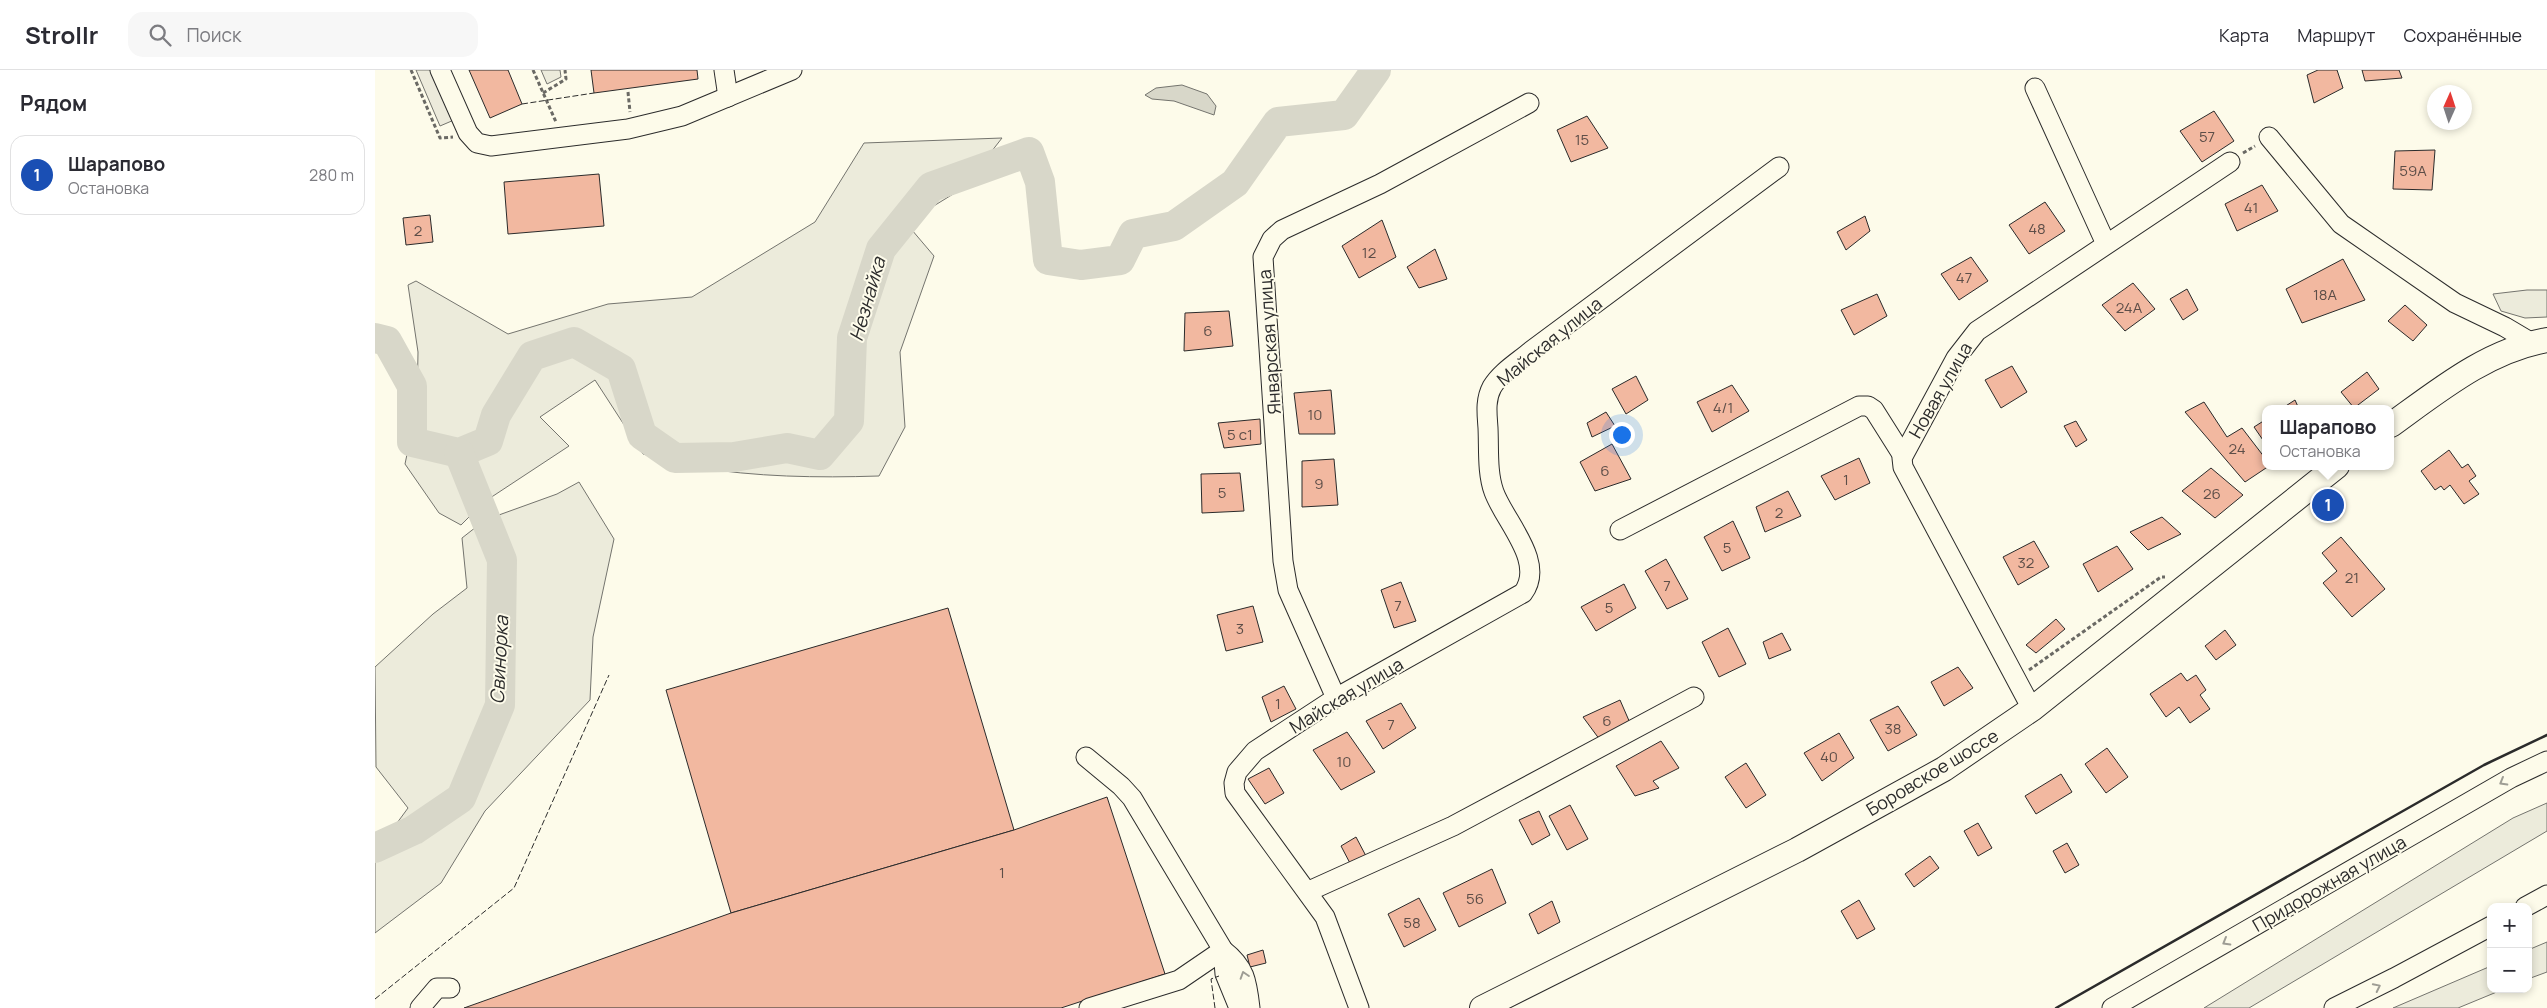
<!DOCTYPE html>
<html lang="ru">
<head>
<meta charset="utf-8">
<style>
  body { margin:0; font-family:Manrope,sans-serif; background:#f7f7f7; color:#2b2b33 }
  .controls { position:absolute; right:15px; bottom:15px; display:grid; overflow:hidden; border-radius:10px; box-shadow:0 2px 8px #0003 }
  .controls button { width:45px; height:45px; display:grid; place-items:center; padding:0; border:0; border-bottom:1px solid #e1e1e2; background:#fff; color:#2b2b33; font:25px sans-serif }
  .compass { position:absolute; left:2052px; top:15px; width:45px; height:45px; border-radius:50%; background:#fff; box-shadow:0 2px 8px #0003; rotate:3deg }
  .you { position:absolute; left:1246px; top:364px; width:18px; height:18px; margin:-12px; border:4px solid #fff; border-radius:50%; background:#1a73e8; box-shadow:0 0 0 8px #1a73e833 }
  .badge { display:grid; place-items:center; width:32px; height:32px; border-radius:50%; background:#c62828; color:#fff; font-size:16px; font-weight:700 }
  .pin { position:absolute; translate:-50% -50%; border:2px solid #fff; box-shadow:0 1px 5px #0006 }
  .popup { position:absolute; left:1887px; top:335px; width:132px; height:65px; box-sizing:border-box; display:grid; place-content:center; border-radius:10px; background:#fff; filter:drop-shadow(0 1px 4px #0005); font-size:16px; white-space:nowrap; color:#7c7c81 }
  .popup b { font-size:19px; color:#2b2b33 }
  .popup::after { content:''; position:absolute; left:50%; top:100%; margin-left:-10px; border:10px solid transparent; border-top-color:#fff }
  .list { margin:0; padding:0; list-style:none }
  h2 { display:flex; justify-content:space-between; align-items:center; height:65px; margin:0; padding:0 20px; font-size:21px }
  h2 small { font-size:16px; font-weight:400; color:#7c7c81 }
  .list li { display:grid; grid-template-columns:32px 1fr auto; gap:15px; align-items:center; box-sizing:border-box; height:80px; margin:0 10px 10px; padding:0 10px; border:1px solid #e1e1e2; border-radius:15px }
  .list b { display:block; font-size:19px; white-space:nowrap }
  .list p { margin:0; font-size:16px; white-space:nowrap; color:#7c7c81 }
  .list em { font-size:16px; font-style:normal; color:#7c7c81 }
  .icon { flex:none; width:28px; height:28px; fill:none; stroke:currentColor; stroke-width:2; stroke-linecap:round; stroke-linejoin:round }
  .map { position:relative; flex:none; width:2172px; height:938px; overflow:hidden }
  header { display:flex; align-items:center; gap:30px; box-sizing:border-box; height:70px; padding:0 25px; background:#fff; border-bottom:1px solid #e1e1e2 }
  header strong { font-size:24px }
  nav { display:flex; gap:28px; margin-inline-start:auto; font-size:18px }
  .search { width:350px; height:45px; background:#f7f7f7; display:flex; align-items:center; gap:12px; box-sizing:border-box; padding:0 18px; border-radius:15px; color:#7c7c81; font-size:19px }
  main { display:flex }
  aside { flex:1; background:#fff }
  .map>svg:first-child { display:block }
</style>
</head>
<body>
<header>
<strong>Strollr</strong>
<div class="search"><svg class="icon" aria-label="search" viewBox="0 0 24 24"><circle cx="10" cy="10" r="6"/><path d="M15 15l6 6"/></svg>Поиск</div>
<nav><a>Карта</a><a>Маршрут</a><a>Сохранённые</a></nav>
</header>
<main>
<aside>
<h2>Рядом<small></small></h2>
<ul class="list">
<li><span class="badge" style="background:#1a4fb4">1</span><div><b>Шарапово</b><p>Остановка</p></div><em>280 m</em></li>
</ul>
</aside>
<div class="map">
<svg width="2172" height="938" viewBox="0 0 2172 938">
  <rect width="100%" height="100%" fill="#fdfbea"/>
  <!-- green -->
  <g fill="#ecebdb" stroke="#74746e">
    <path d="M166,0H185L186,7L172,14Z"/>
    <path d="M627,68L588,118L531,153L559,186L525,282L530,357L504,406C442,408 381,407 320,397C303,395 286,388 268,384L220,310L165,347L194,376L109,432L86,455L64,443L30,394L42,336L43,282L33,215L41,211L133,264L233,234L317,227L440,152L489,73Z"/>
    <path d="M2152,220H2172V247L2150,248L2126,241L2118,224Z"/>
    <path d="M204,412L239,469L218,567L215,630L110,741L66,813L0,863V783L33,738L1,697L0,597L58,544L92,518L87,468L110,450L182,424Z"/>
    <path d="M2172,733V761L1874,938H1829L2138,748Z"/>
    <path d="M2172,872V902L2153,909V880Z"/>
    <path d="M2116,896V919H2129L2083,938H2018Z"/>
  </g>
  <!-- parking -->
  <path fill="#eceadb" stroke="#74746e" d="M41,0H57L79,50L65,56Z"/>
  <!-- water -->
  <path fill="#d8d7c9" stroke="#74746e" d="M807,15L832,24L841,36L839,45L799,31L777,29L770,25L781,18Z"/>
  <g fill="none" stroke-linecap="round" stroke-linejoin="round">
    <!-- river -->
    <g stroke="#d8d7c9" stroke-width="30">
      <path d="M0,268L12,271L37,316V372L84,383L113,371L121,345L157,286L199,272L246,299L267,365L300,388L359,387L412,378L445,385L474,351L477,268L506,179L556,117L654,82L665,112L673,190L706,195L745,190L758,164L799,156L860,113L903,52L969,45L1001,0"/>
      <path d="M0,778L39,760L86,728L125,635L127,490L84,383"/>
    </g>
  </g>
  <!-- building -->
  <g fill="#f2b8a0" stroke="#2b2b2b">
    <path d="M94,0H133L147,34L115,48Z"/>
    <path d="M216,0H322L323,9L219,23Z"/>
    <path d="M1943,0H1962L1968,18L1939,33L1932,5Z"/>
    <path d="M1987,0H2024L2027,8L1990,11Z"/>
    <path d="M1839,41L1859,71L1827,92L1805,61Z"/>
    <path d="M1212,46L1233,78L1196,92L1182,60Z"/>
    <path d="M2060,80L2057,120L2018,119L2020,81Z"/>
    <path d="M224,104L229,156L133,164L129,112Z"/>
    <path d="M1887,115L1903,141L1862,161L1850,134Z"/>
    <path d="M1670,132L1690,161L1654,184L1634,155Z"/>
    <path d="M55,145L58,172L31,175L28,148Z"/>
    <path d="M1490,146L1495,161L1471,180L1462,162Z"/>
    <path d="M1007,150L1021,187L984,208L967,176Z"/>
    <path d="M1060,179L1072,209L1044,218L1032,197Z"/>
    <path d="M1596,187L1613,211L1584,230L1566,204Z"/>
    <path d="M1968,189L1990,230L1927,253L1911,219Z"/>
    <path d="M1758,213L1780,239L1750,261L1727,235Z"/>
    <path d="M1812,219L1823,240L1808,250L1795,229Z"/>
    <path d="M1502,224L1512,246L1479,265L1466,240Z"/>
    <path d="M2030,235L2052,255L2038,271L2013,251Z"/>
    <path d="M854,241L858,276L809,281L810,243Z"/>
    <path d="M1637,296L1652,322L1626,338L1610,310Z"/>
    <path d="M1992,302L2004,319L1979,338L1966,322Z"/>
    <path d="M1261,306L1273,330L1251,344L1237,319Z"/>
    <path d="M1357,315L1374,341L1337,362L1322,332Z"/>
    <path d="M956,320L960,364H924L919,323Z"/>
    <path d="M1920,330L1924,339H1906Z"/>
    <path d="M1829,332L1852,367L1867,358L1890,388V396H1894L1870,412L1810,342Z"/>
    <path d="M1231,342L1240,356L1217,367L1212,353Z"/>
    <path d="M885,349L886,374L849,378L843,353Z"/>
    <path d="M1890,350V373L1879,357Z"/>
    <path d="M1701,351L1712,370L1701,377L1689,356Z"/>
    <path d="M1237,374L1256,409L1220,421L1205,392Z"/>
    <path d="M2074,380L2087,398L2093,394L2101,406L2094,411L2104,424L2089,434L2075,415L2069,420L2066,416L2060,420L2046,401Z"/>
    <path d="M1484,388L1495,413L1460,430L1446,406Z"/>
    <path d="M959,389L963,435L927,437V391Z"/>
    <path d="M1836,398L1868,425L1840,448L1807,421Z"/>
    <path d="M865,403L869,441L827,443L826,404Z"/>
    <path d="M1413,421L1426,446L1390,462L1381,437Z"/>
    <path d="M1787,447L1806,464L1773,480L1755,462Z"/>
    <path d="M1358,451L1375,488L1347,501L1329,467Z"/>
    <path d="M1966,467L2010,519L1977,547L1948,513L1962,501L1947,483Z"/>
    <path d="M1659,471L1674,497L1643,515L1628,487Z"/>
    <path d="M1742,476L1758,499L1723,522L1708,494Z"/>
    <path d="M1291,489L1313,529L1292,539L1270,501Z"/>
    <path d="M1026,512L1041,551L1019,558L1006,520Z"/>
    <path d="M1249,514L1261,538L1221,561L1206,537Z"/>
    <path d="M878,536L888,572L851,581L842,545Z"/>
    <path d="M573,538L639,760L356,843L291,620Z"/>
    <path d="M1681,549L1690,559L1661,583L1651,575Z"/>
    <path d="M1353,558L1371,594L1344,607L1327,572Z"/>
    <path d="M1850,560L1861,575L1841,590L1830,576Z"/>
    <path d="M1407,563L1416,580L1394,589L1388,572Z"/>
    <path d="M1583,597L1598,618L1569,636L1556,612Z"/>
    <path d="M1806,603L1812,611L1821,605L1831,620L1825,625L1835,639L1815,653L1804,637L1791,647L1775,624Z"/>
    <path d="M909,616L921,639L896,652L887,627Z"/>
    <path d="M1245,630L1255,653L1225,670L1208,647Z"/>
    <path d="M1026,633L1041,658L1008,679L991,651Z"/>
    <path d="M1523,636L1542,665L1513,681L1495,650Z"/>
    <path d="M972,662L1000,702L966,720L938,680Z"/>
    <path d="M1464,663L1479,688L1447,711L1429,683Z"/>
    <path d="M1286,671L1304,698L1278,711L1284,718L1260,726L1241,696Z"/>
    <path d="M1732,678L1753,707L1731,723L1710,694Z"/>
    <path d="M1371,693L1391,725L1371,738L1350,707Z"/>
    <path d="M894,698L909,723L890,734L873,709Z"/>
    <path d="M1686,704L1697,722L1661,744L1650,726Z"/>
    <path d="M732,727L790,904L686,938H89L356,843L639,760Z"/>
    <path d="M1195,735L1213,769L1192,780L1174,746Z"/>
    <path d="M1164,741L1175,765L1157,775L1144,750Z"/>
    <path d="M1603,753L1617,778L1603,786L1589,761Z"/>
    <path d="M981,767L991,786L977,797L966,776Z"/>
    <path d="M1692,773L1704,795L1690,803L1678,781Z"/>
    <path d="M1555,786L1564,798L1539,817L1530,804Z"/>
    <path d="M1117,799L1131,833L1084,857L1068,823Z"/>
    <path d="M1044,828L1061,860L1029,877L1013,844Z"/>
    <path d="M1484,830L1500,859L1482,869L1466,841Z"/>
    <path d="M1177,831L1185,852L1163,864L1154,844Z"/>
    <path d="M888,880L891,893L875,897L872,885Z"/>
  </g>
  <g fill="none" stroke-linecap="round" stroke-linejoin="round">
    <defs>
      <g id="minor">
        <path d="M65,0L93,63L102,73L116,76L253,59L307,46L417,0"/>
        <path d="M349,0L353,27"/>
        <path d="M1660,18L1731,174"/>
        <path d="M1894,67L1966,154L2080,233L2130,257L2157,273"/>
        <path d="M1245,460L1484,336H1493L1499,340L1528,386"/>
        <path d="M961,628L913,520L908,491L888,187L897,169L907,160L1005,114L1154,33"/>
        <path d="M1657,639L1528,397L1527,388L1581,288L1602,261L1855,92"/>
        <path d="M711,687L746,716L757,728L848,880C870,897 872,911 875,938"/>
        <path d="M934,821L1078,756L1319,627"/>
        <path d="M2150,837L2172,825"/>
        <path d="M848,880L850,904L864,938"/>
        <path d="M45,938L62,918H75"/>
        <path d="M714,938L804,910L848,880"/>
        <path d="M984,938L950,847L860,723L859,713L862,702L880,681L961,628L1148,523C1171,492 1130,452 1119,422C1112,403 1114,379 1113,358C1112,344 1110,330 1117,317C1126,302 1143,292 1156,281L1404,97"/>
        <path d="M1737,938L2136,708L2172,691"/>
        <path d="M1959,938L2019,908L2116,856"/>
      </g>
      <g id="major">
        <path d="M2016,355C2063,321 2113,280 2172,270"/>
        <path d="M1107,938L1422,780L1569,699L1657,639L1962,396"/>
      </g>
    </defs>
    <!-- minor casing -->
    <use href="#minor" stroke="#2b2b2b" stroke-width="21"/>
    <!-- major casing -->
    <use href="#major" stroke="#2b2b2b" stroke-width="26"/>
    <!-- path -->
    <g stroke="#6a6964" stroke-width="3" stroke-dasharray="4 2.5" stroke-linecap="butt">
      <path d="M36,0L65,68L78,67"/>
      <path d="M158,0L181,52"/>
      <path d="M253,22L255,42"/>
      <path d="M168,23L191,9L190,0"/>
      <path d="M1868,83L1880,76"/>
      <path d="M1654,600L1786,507H1790"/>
    </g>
    <!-- minor -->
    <use href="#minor" stroke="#fdfbea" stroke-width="19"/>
    <!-- major -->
    <use href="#major" stroke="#fdfbea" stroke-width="24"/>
    <!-- fence -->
    <g stroke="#2b2b2b" stroke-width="1" stroke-dasharray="6 2.5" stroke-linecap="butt">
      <path d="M147,34L219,23"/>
      <path d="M0,929L139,818L234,605"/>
      <path d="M840,938L836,909L844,906"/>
    </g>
    <!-- wall -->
    <path stroke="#2b2b2b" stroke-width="2.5" d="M1681,938L2109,695L2172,665"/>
  </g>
  <!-- one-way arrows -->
  <defs><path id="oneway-chevron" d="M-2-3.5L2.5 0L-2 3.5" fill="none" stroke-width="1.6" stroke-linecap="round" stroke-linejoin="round" transform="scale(1.25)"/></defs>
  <g stroke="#9e9d94">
    <use href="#oneway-chevron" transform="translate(2128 712) rotate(150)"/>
    <use href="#oneway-chevron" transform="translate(1851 872) rotate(150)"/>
    <use href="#oneway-chevron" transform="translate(869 905) rotate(-108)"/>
    <use href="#oneway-chevron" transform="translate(2002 917) rotate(-26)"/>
  </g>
  <g text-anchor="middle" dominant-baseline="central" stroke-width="4" stroke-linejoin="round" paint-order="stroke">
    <!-- number labels -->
    <g font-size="15" fill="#5d4e48">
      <text x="1832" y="66">57</text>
      <text x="1207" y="69">15</text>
      <text x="2038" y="100">59А</text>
      <text x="1876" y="137">41</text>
      <text x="1662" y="158">48</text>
      <text x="43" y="160">2</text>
      <text x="994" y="182">12</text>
      <text x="1589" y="207">47</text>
      <text x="1950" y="224">18А</text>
      <text x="1754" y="237">24А</text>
      <text x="833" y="260">6</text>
      <text x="1348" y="337">4/1</text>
      <text x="940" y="344">10</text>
      <text x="865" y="364">5 с1</text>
      <text x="1862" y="378">24</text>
      <text x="1230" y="400">6</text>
      <text x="1471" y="409">1</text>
      <text x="944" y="413">9</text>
      <text x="847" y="422">5</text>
      <text x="1837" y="423">26</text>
      <text x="1404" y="442">2</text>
      <text x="1352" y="477">5</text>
      <text x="1651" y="492">32</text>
      <text x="1977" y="507">21</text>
      <text x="1292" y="515">7</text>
      <text x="1023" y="535">7</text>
      <text x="1234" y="537">5</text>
      <text x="865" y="558">3</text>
      <text x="903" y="633">1</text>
      <text x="1232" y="650">6</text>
      <text x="1016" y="654">7</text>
      <text x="1518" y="658">38</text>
      <text x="1454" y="686">40</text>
      <text x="969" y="691">10</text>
      <text x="627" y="802">1</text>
      <text x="1100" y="828">56</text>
      <text x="1037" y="852">58</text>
    </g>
    <!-- street labels -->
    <g font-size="18" fill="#2b2b2b" stroke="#fdfbea">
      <text transform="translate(1174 271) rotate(-39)">Майская улица</text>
      <text transform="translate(894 272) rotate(-94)">Январская улица</text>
      <text transform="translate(1565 320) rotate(-60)">Новая улица</text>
      <text transform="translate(971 625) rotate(-31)">Майская улица</text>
      <text transform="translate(1557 702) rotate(-31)">Боровское шоссе</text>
      <text transform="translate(1954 813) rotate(-30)">Придорожная улица</text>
    </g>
    <!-- water labels -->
    <g font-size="19" font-style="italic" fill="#2b2b2b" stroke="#fdfbea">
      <text transform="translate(492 229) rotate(-74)">Незнайка</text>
      <text transform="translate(124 590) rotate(-87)">Свинорка</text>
    </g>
  </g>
</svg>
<div class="controls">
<button>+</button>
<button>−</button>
</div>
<svg class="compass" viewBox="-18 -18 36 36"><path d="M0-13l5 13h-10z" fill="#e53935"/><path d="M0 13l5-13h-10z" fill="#7c7c81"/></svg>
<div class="you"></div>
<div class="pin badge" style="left:1953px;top:435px;background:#1a4fb4">1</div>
<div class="popup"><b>Шарапово</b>Остановка</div>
</div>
</main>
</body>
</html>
